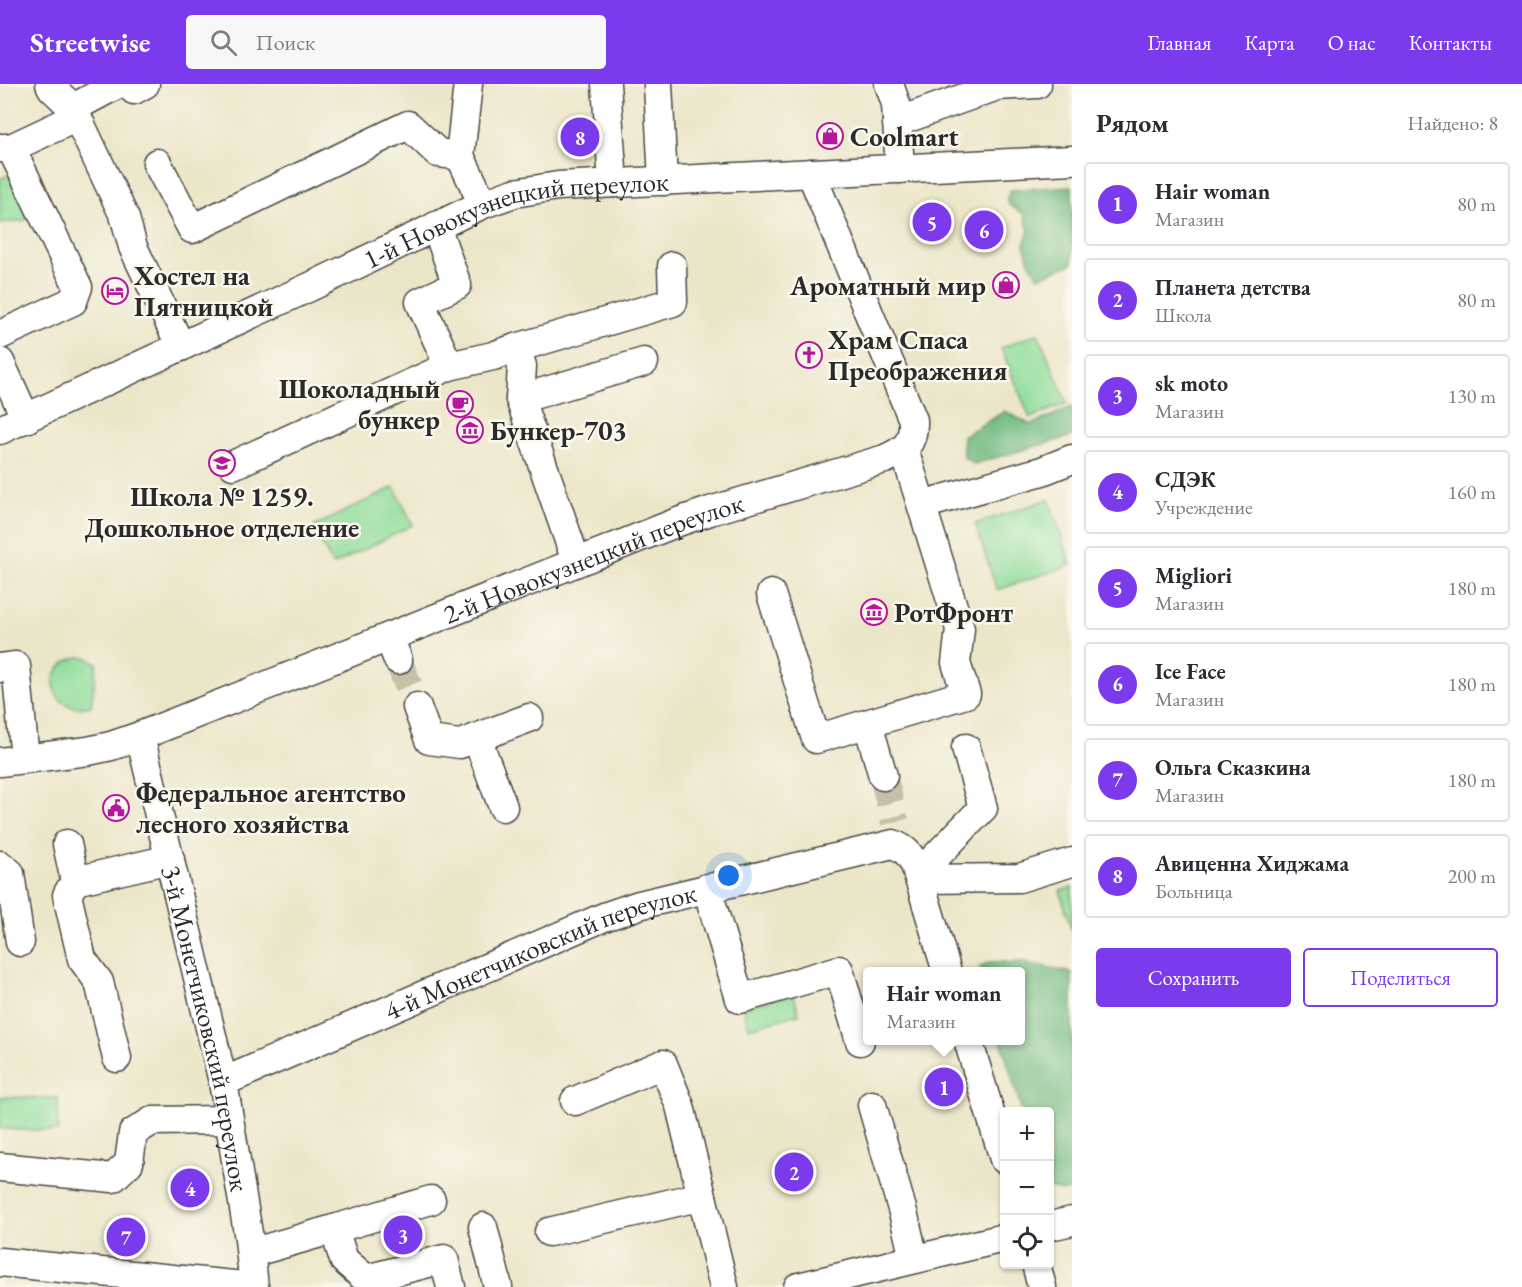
<!DOCTYPE html>
<html lang="ru">
<head>
<meta charset="utf-8">
<style>
  body { margin:0; font-family:"EB Garamond",serif; background:#f7f7f7; color:#2b2b33 }
  .controls { position:absolute; right:18px; bottom:18px; display:grid; overflow:hidden; border-radius:6px; box-shadow:0 2px 4px #0004 }
  .controls button { width:54px; height:54px; display:grid; place-items:center; padding:0; border:0; border-bottom:2px solid #e1e1e2; background:#fff; color:#2b2b33; font:30px sans-serif }
  .you { position:absolute; left:729px; top:792px; width:21px; height:21px; margin:-15px; border:4px solid #fff; border-radius:50%; background:#1a73e8; box-shadow:0 0 0 9px #1a73e833 }
  .badge { display:grid; place-items:center; width:39px; height:39px; border-radius:50%; background:#7c3aed; color:#fff; font-size:20px; font-weight:700 }
  .pin { position:absolute; translate:-50% -50%; border:3px solid #fff; box-shadow:0 2px 6px #0006 }
  .popup { position:absolute; left:863px; top:883px; width:162px; height:78px; box-sizing:border-box; display:grid; place-content:center; border-radius:6px; background:#fff; filter:drop-shadow(0 2px 4px #0005); font-size:20px; white-space:nowrap; color:#7c7c81 }
  .popup b { font-size:22px; color:#2b2b33 }
  .popup::after { content:''; position:absolute; left:50%; top:100%; margin-left:-12px; border:12px solid transparent; border-top-color:#fff }
  .list { margin:0; padding:0; list-style:none }
  h2 { display:flex; justify-content:space-between; align-items:center; height:78px; margin:0; padding:0 24px; font-size:26px }
  h2 small { font-size:20px; font-weight:400; color:#7c7c81 }
  .list li { display:grid; grid-template-columns:39px 1fr auto; gap:18px; align-items:center; box-sizing:border-box; height:84px; margin:0 12px 12px; padding:0 12px; border:2px solid #e1e1e2; border-radius:6px }
  .list b { display:block; font-size:22px; white-space:nowrap }
  .list p { margin:0; font-size:20px; white-space:nowrap; color:#7c7c81 }
  .list em { font-size:20px; font-style:normal; color:#7c7c81 }
  .actions { display:flex; gap:12px; padding:18px 24px }
  .actions a { flex:1; padding:14px 0; border:2px solid #7c3aed; border-radius:6px; text-align:center; font-size:21px; color:#7c3aed }
  .actions .main { background:#7c3aed; color:#fff }
  .icon { flex:none; width:33px; height:33px; fill:none; stroke:currentColor; stroke-width:2; stroke-linecap:round; stroke-linejoin:round }
  .map { position:relative; flex:none; width:1072px; height:1203px; overflow:hidden }
  header { display:flex; align-items:center; gap:36px; box-sizing:border-box; height:84px; padding:0 30px; background:#7c3aed; color:#fff }
  header strong { font-size:28px }
  nav { display:flex; gap:33px; margin-inline-start:auto; font-size:21px }
  .search { width:420px; height:54px; background:#f7f7f7; display:flex; align-items:center; gap:15px; box-sizing:border-box; padding:0 21px; border-radius:6px; color:#7c7c81; font-size:22px }
  main { display:flex }
  aside { flex:1; background:#fff }
  .map>svg:first-child { display:block }
</style>
</head>
<body>
<header>
<strong>Streetwise</strong>
<div class="search"><svg class="icon" aria-label="search" viewBox="0 0 24 24"><circle cx="10" cy="10" r="6"/><path d="M15 15l6 6"/></svg>Поиск</div>
<nav><a>Главная</a><a>Карта</a><a>О нас</a><a>Контакты</a></nav>
</header>
<main>
<div class="map">
<svg width="1072" height="1203" viewBox="0 0 1072 1203">
  <rect width="100%" height="100%" fill="#fbf7ec"/>
  <filter id="ink" filterUnits="userSpaceOnUse"><feTurbulence type="fractalNoise" baseFrequency=".0167" numOctaves="2"/><feDisplacementMap in="SourceGraphic" scale="12" xChannelSelector="R" yChannelSelector="G"/><feConvolveMatrix kernelMatrix="1 2 1 2 8 2 1 2 1" color-interpolation-filters="sRGB"/></filter>
  <filter id="wash" filterUnits="userSpaceOnUse"><feTurbulence type="fractalNoise" baseFrequency=".008" numOctaves="4" result="noise"/><feDisplacementMap in="SourceGraphic" scale="24" xChannelSelector="R" yChannelSelector="G"/><feGaussianBlur stdDeviation="1.35" result="paint"/><feColorMatrix in="noise" values="0 0 0 0 0 0 0 0 0 0 0 0 0 0 0 0 0 1.4 0 .05"/><feComposite in="paint" operator="in"/></filter>
  <g filter="url(#wash)">
    <rect width="100%" height="100%" fill="#ece6c9"/>
    <!-- green -->
    <g fill="#8fdd9b" stroke="#5d8463" stroke-width="1.5">
      <path d="M15,90L33,131L23,137L0,139V96L3,93Z"/>
      <path d="M1038,249L1067,319L1030,334L1001,264Z"/>
      <path d="M394,403L413,441L333,481L313,443Z"/>
      <path d="M1049,415L1071,481L997,506L975,440Z"/>
      <path d="M78,573L88,574L97,579L91,622C51,633 38,583 78,573Z"/>
      <path d="M1072,803V847L1060,807Z"/>
      <path d="M793,909L799,930L749,944L743,924Z"/>
      <path d="M0,1013L58,1014V1047L0,1045Z"/>
    </g>
    <!-- forest -->
    <g fill="#73bc83" stroke="#4f7457" stroke-width="1.5">
      <path d="M1072,102V180L1038,193L1029,178L1024,160L1029,147L1024,130L1009,121L1007,113L1011,106Z"/>
      <path d="M1072,323V352L974,380L963,372V352L1005,327L1031,341Z"/>
      <path d="M989,878H1024L1072,889V1105L1062,1108L1050,1104V1028L1022,1027L1001,957L1020,956V888L981,887L980,883Z"/>
    </g>
  </g>
  <g filter="url(#ink)">
    <g fill="none" stroke-linecap="round" stroke-linejoin="round">
      <!-- minor-tunnel -->
      <g stroke="#c5c1a9" stroke-width="28" stroke-dasharray="28 14" stroke-linecap="butt">
        <path d="M398,576L417,623"/>
        <path d="M883,692L895,738"/>
      </g>
      <defs>
        <g id="minor">
          <path d="M50,0L52,4L73,24L125,134L133,163L181,263"/>
          <path d="M131,0L134,6L145,0"/>
          <path d="M606,0L613,99"/>
          <path d="M658,0L663,97"/>
          <path d="M889,0L896,20L900,85"/>
          <path d="M73,24L118,0"/>
          <path d="M897,38L997,2L1037,0"/>
          <path d="M0,64H11L77,33"/>
          <path d="M460,72L468,0"/>
          <path d="M157,79L192,145L408,41L438,69L460,72L483,120"/>
          <path d="M0,251L73,217L78,203L11,64"/>
          <path d="M0,278L26,335"/>
          <path d="M449,282L493,272L516,264"/>
          <path d="M520,315L644,278"/>
          <path id="s1" d="M0,346L312,202L483,120L514,109L558,102L1072,76"/>
          <path d="M233,381L449,282L420,218L457,201L436,142"/>
          <path d="M922,421L1042,387L1072,375"/>
          <path d="M576,477L520,315L522,282L516,264L673,218L672,182"/>
          <path d="M771,510L816,655L966,610L956,579L960,545L904,365"/>
          <path d="M389,553L398,576"/>
          <path d="M0,584L16,582L25,675"/>
          <path d="M417,623L429,656L460,660L529,634"/>
          <path d="M868,640L883,692"/>
          <path id="s2" d="M140,652L223,998L249,1155L254,1203"/>
          <path d="M477,654L503,723"/>
          <path id="s3" d="M0,678L88,667L111,662L140,652L678,438L710,427L885,375C905,366 914,360 913,336L811,89"/>
          <path d="M67,760L75,797"/>
          <path d="M0,781L10,789L20,858"/>
          <path d="M918,791L983,724L966,664"/>
          <path d="M919,795L1019,794L1072,778"/>
          <path d="M707,804L740,915L839,886L860,957"/>
          <path d="M968,956L1004,1075"/>
          <path d="M117,974L99,898L82,875L67,811L75,797L170,775"/>
          <path id="s4" d="M223,998L604,833L639,821L893,760C905,765 910,770 915,781L947,888"/>
          <path d="M575,1017L663,980L680,1022L724,1203"/>
          <path d="M872,1021L904,1132L914,1175"/>
          <path d="M0,1083L113,1094L129,1079L133,1049L152,1037L229,1036"/>
          <path d="M1050,1142L1072,1137"/>
          <path d="M483,1143L498,1203"/>
          <path d="M334,1145L431,1116"/>
          <path d="M549,1148L702,1112"/>
          <path d="M251,1169L334,1145L344,1176L366,1195L444,1175L451,1203"/>
          <path d="M0,1178L254,1203"/>
          <path d="M1036,1180L1042,1203"/>
          <path d="M798,1203L1004,1154"/>
        </g>
      </defs>
      <!-- minor casing -->
      <use href="#minor" stroke="#484743" stroke-width="31"/>
      <!-- minor -->
      <use href="#minor" stroke="#fff" stroke-width="28"/>
    </g>
  </g>
  <!-- icons -->
  <defs>
    <symbol id="shop-ring" viewBox="-11 -11 22 22"><circle r="9.5" fill="#fbf7ec" stroke="#b5179e" stroke-width="1.5"/><path d="M-5-2.5h2.3a2.7 3.5 0 0 1 5.4 0H5L5.5 6h-11ZM-1.5-2.5h3a1.5 2.3 0 0 0-3 0Z" fill="#b5179e"/></symbol>
    <symbol id="hotel-ring" viewBox="-11 -11 22 22"><circle r="9.5" fill="#fbf7ec" stroke="#b5179e" stroke-width="1.5"/><path d="M-6-4.5h1.5V1H6V5H4.5V3h-9V5H-6ZM-4 0a1.8 1.8 0 1 1 3.6 0ZM.5 0V-2.5h3Q6-2.5 6 0Z" fill="#b5179e"/></symbol>
    <symbol id="church-ring" viewBox="-11 -11 22 22"><circle r="9.5" fill="#fbf7ec" stroke="#b5179e" stroke-width="1.5"/><path d="M-1.2-6h2.4v3.5h3.3v2.4h-3.3V6h-2.4V-.1h-3.3v-2.4h3.3Z" fill="#b5179e"/></symbol>
    <symbol id="cafe-ring" viewBox="-11 -11 22 22"><circle r="9.5" fill="#fbf7ec" stroke="#b5179e" stroke-width="1.5"/><path d="M-5.5-4.5H6V0H3Q3 3.5 0 3.5H-2.5Q-5.5 3.5-5.5 0ZM3-3.2v2h1.7v-2ZM-6 4.5H4V6H-6Z" fill="#b5179e"/></symbol>
    <symbol id="museum-ring" viewBox="-11 -11 22 22"><circle r="9.5" fill="#fbf7ec" stroke="#b5179e" stroke-width="1.5"/><path d="M0-6L6-3V-2H-6V-3ZM-5-1h2V3h-2ZM-1-1h2V3h-2ZM3-1h2V3H3ZM-6 4H6V6H-6Z" fill="#b5179e"/></symbol>
    <symbol id="school-ring" viewBox="-11 -11 22 22"><circle r="9.5" fill="#fbf7ec" stroke="#b5179e" stroke-width="1.5"/><path d="M0-5L7-2L0 1L-7-2ZM-4 1L0 2.5L4 1V4Q0 6-4 4Z" fill="#b5179e"/></symbol>
    <symbol id="civic-ring" viewBox="-11 -11 22 22"><circle r="9.5" fill="#fbf7ec" stroke="#b5179e" stroke-width="1.5"/><path d="M-.6-6.5H3V-4.5H.6V-3L4-1V1h2V6H-6V1h2V-1L-.6-3ZM-1.2 2.5V6h2.4V2.5Z" fill="#b5179e"/></symbol>
  </defs>
  <g fill-rule="evenodd">
    <use href="#shop-ring" x="815" y="37" width="30" height="30"/>
    <use href="#shop-ring" x="991" y="186" width="30" height="30"/>
    <use href="#hotel-ring" x="100" y="192" width="30" height="30"/>
    <use href="#church-ring" x="794" y="256" width="30" height="30"/>
    <use href="#cafe-ring" x="445" y="305" width="30" height="30"/>
    <use href="#museum-ring" x="455" y="331" width="30" height="30"/>
    <use href="#school-ring" x="207" y="364" width="30" height="30"/>
    <use href="#museum-ring" x="859" y="513" width="30" height="30"/>
    <use href="#civic-ring" x="101" y="709" width="30" height="30"/>
  </g>
  <g text-anchor="middle" dominant-baseline="central" stroke-width="5" stroke-linejoin="round" paint-order="stroke">
    <!-- poi labels -->
    <g font-size="27" font-weight="bold" fill="#2b2b2b" stroke="#fbf7ec" text-anchor="start">
      <text x="850" y="52">Coolmart</text>
      <text x="134" y="191">Хостел на<tspan x="134" dy="31">Пятницкой</tspan></text>
      <text x="986" y="201" text-anchor="end">Ароматный мир</text>
      <text x="828" y="255">Храм Спаса<tspan x="828" dy="31">Преображения</tspan></text>
      <text x="440" y="304" text-anchor="end">Шоколадный<tspan x="440" dy="31">бункер</tspan></text>
      <text x="490" y="346">Бункер-703</text>
      <text x="222" y="412" text-anchor="middle">Школа № 1259.<tspan x="222" dy="31">Дошкольное отделение</tspan></text>
      <text x="894" y="528">РотФронт</text>
      <text x="136" y="708">Федеральное агентство<tspan x="136" dy="31">лесного хозяйства</tspan></text>
    </g>
    <!-- street labels -->
    <g font-size="27" fill="#2b2b2b" stroke="#fbf7ec">
      <text stroke="none"><textPath href="#s1" startOffset="562">1-й Новокузнецкий переулок</textPath></text>
      <text stroke="none"><textPath href="#s3" startOffset="630">2-й Новокузнецкий переулок</textPath></text>
      <text stroke="none"><textPath href="#s4" startOffset="344">4-й Монетчиковский переулок</textPath></text>
      <text stroke="none"><textPath href="#s2" startOffset="300">3-й Монетчиковский переулок</textPath></text>
    </g>
  </g>
</svg>
<div class="controls">
<button>+</button>
<button>−</button>
<button><svg class="icon" aria-label="locate" viewBox="0 0 24 24"><circle cx="12" cy="12" r="6"/><path d="M12 2v4M12 18v4M2 12h4M18 12h4"/></svg></button>
</div>
<div class="you"></div>
<div class="pin badge" style="left:944px;top:1003px">1</div>
<div class="popup"><b>Hair woman</b>Магазин</div>
<div class="pin badge" style="left:794px;top:1088px">2</div>
<div class="pin badge" style="left:403px;top:1151px">3</div>
<div class="pin badge" style="left:190px;top:1104px">4</div>
<div class="pin badge" style="left:932px;top:138px">5</div>
<div class="pin badge" style="left:984px;top:146px">6</div>
<div class="pin badge" style="left:126px;top:1153px">7</div>
<div class="pin badge" style="left:580px;top:53px">8</div>
</div>
<aside>
<h2>Рядом<small>Найдено: 8</small></h2>
<ul class="list">
<li><span class="badge">1</span><div><b>Hair woman</b><p>Магазин</p></div><em>80 m</em></li>
<li><span class="badge">2</span><div><b>Планета детства</b><p>Школа</p></div><em>80 m</em></li>
<li><span class="badge">3</span><div><b>sk moto</b><p>Магазин</p></div><em>130 m</em></li>
<li><span class="badge">4</span><div><b>СДЭК</b><p>Учреждение</p></div><em>160 m</em></li>
<li><span class="badge">5</span><div><b>Migliori</b><p>Магазин</p></div><em>180 m</em></li>
<li><span class="badge">6</span><div><b>Ice Face</b><p>Магазин</p></div><em>180 m</em></li>
<li><span class="badge">7</span><div><b>Ольга Сказкина</b><p>Магазин</p></div><em>180 m</em></li>
<li><span class="badge">8</span><div><b>Авиценна Хиджама</b><p>Больница</p></div><em>200 m</em></li>
</ul>
<div class="actions"><a class="main">Сохранить</a><a>Поделиться</a></div>
</aside>
</main>
</body>
</html>
